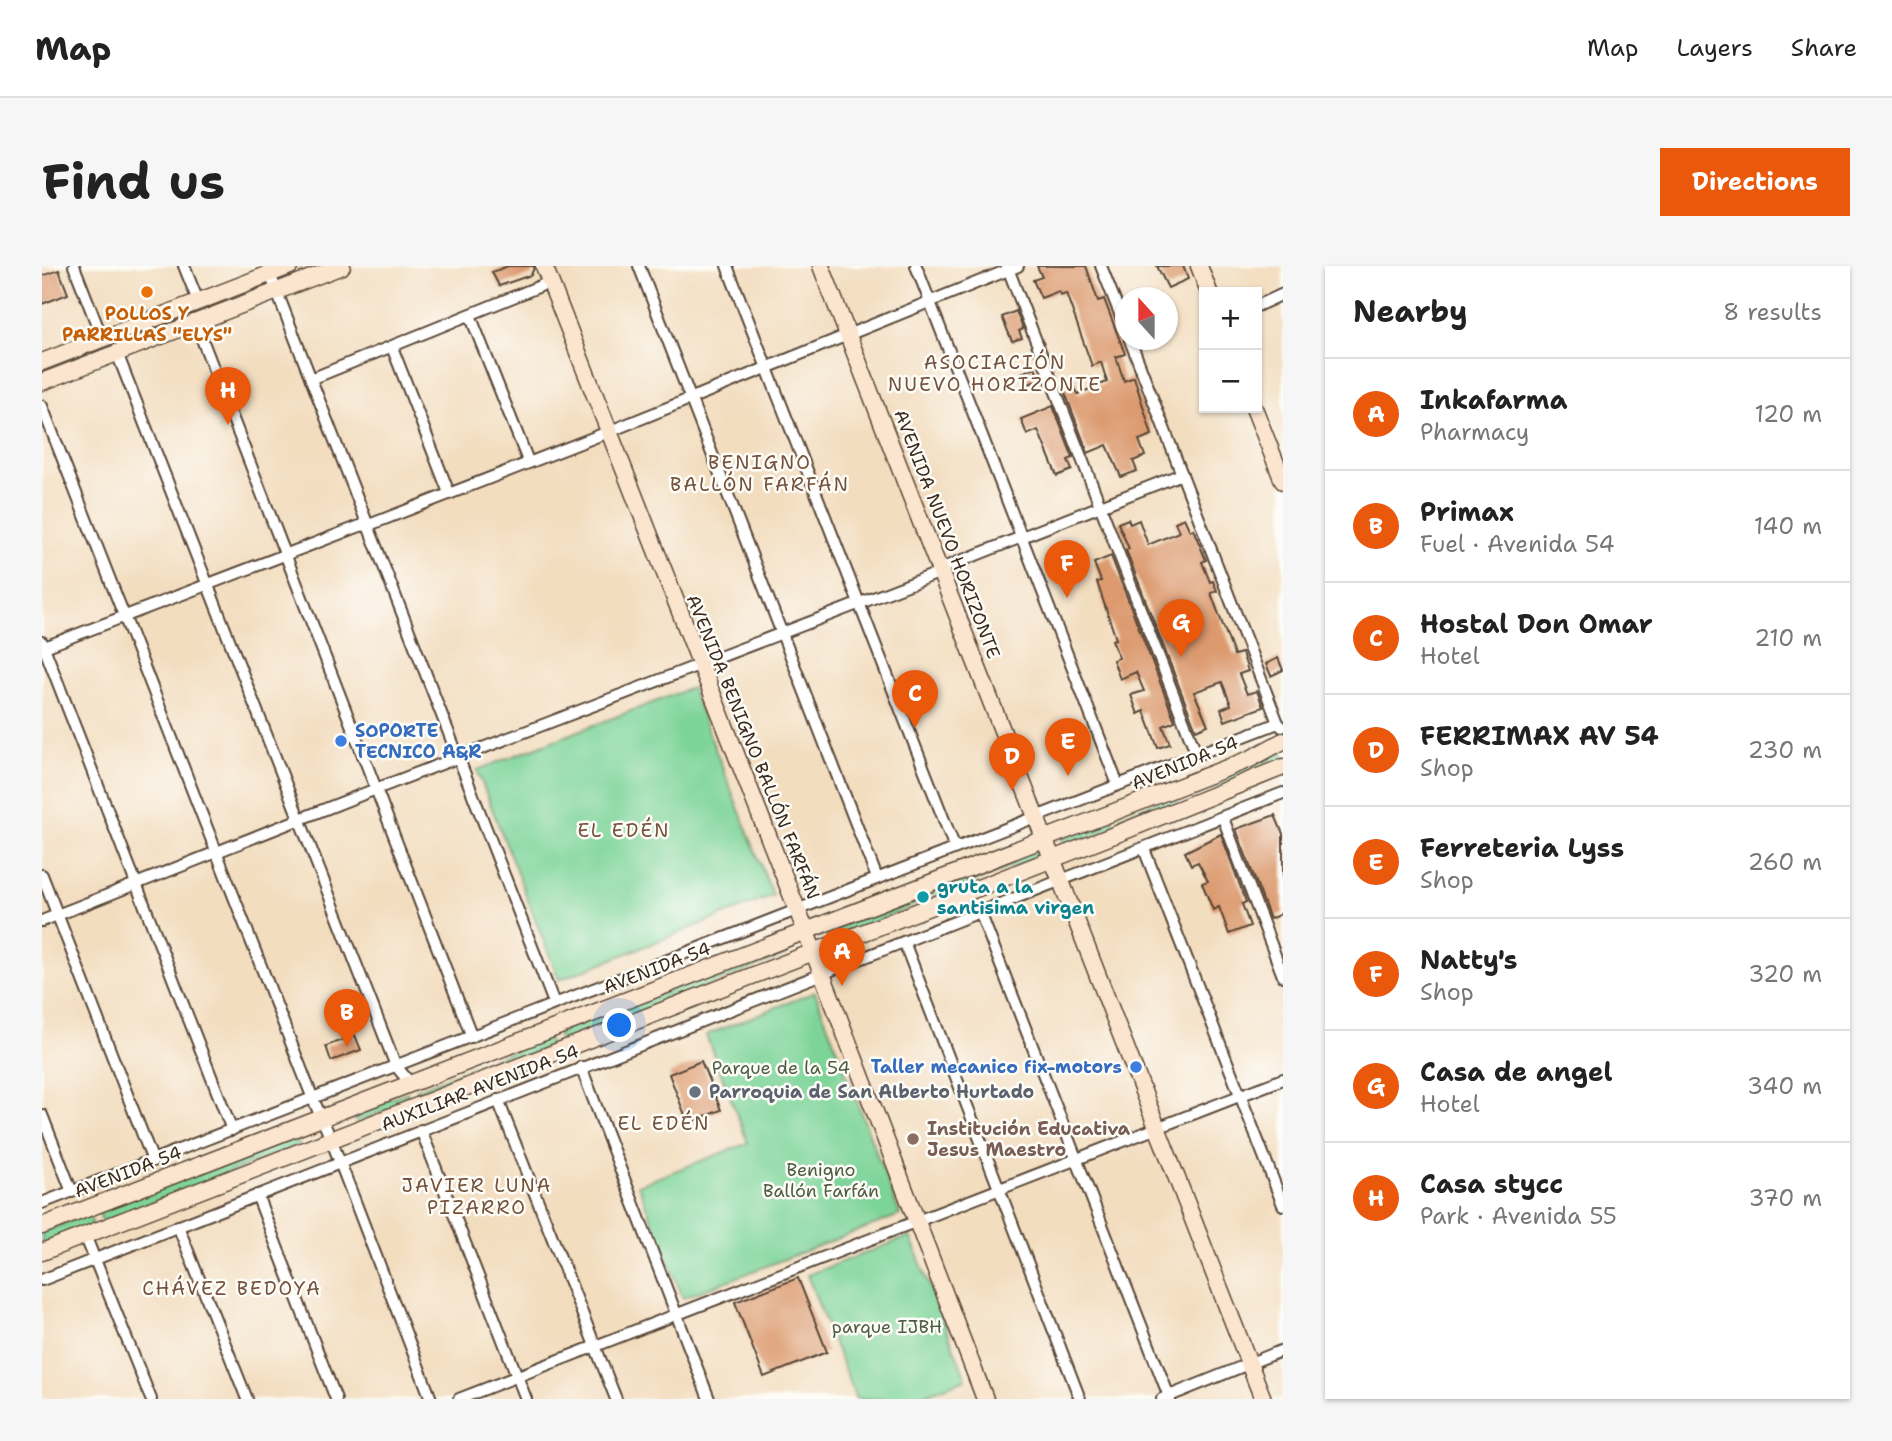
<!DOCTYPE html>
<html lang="en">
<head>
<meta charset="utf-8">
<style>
  body { margin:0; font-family:"Shantell Sans",sans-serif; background:#f6f6f6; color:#222 }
  .controls { position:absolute; right:21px; top:21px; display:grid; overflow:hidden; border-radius:0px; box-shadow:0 2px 5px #0004 }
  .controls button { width:63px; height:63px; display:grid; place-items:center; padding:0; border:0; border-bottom:2px solid #e0e0e0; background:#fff; color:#222; font:35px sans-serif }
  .compass { position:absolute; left:1073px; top:21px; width:63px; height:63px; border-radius:50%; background:#fff; box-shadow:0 2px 5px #0004; rotate:339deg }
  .you { position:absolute; left:578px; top:760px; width:24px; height:24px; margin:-18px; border:5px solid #fff; border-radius:50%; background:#1a73e8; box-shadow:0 0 0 10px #1a73e833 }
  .badge { display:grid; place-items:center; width:46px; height:46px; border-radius:50%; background:#ea580c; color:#fff; font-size:23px; font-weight:700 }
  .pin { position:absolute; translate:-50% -58px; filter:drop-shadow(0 2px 4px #0008) }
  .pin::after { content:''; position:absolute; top:37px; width:24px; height:21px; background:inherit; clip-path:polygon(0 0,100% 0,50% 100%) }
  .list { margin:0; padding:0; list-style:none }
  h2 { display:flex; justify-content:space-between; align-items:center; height:91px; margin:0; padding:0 28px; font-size:30px }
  h2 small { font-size:23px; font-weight:400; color:#767676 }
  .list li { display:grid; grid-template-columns:46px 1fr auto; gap:21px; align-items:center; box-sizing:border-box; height:112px; padding:0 28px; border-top:2px solid #e0e0e0 }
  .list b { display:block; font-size:26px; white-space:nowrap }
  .list p { margin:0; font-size:23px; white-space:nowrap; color:#767676 }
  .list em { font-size:23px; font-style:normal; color:#767676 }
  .map { position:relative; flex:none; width:1241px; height:1133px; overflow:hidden; border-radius:0px }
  header { display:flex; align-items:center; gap:42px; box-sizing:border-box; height:98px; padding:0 35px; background:#fff; border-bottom:2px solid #e0e0e0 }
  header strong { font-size:33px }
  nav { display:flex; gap:38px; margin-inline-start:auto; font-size:24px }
  .intro { display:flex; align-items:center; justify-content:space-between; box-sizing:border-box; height:168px; padding:0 42px }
  h1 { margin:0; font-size:49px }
  .button { padding:18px 32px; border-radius:0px; background:#ea580c; color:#fff; font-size:24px; font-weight:700 }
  main { display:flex; gap:42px; padding:0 42px }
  aside { flex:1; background:#fff; border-radius:0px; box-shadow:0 2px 5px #0004 }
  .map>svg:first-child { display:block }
</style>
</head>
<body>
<header>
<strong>Map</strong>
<nav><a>Map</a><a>Layers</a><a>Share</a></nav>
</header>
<div class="intro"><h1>Find us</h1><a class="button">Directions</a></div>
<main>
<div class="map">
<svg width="1241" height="1133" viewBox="0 0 1241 1133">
  <rect width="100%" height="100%" fill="#fdfcf7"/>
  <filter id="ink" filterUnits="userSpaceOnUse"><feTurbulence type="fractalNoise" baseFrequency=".0143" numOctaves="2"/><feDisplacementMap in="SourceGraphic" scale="14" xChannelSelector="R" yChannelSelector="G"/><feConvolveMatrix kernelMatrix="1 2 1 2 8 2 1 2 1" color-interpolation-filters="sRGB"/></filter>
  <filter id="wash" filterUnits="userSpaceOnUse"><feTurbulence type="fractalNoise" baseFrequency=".00686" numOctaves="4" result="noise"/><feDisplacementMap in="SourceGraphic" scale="28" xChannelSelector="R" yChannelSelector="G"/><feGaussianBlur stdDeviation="1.57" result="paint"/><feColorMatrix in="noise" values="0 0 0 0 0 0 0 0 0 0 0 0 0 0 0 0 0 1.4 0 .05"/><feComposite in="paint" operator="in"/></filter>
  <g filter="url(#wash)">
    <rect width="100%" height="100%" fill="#f3ddbf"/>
    <!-- green -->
    <g fill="#7dd499" stroke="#5c7f5c" stroke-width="2">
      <path d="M210,21L212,27L9,106L7,99Z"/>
      <path d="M649,422L731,630L517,714L435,504Z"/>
      <path d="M1241,482V494L1081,558L1078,550Z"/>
      <path d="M1071,553L1074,561L1023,581L1020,572Z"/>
      <path d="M992,583L995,591L892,632L889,624Z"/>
      <path d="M877,629L880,637L792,672L789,664Z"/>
      <path d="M740,682L743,690L518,776L515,767Z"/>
      <path d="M773,726L858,949L641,1032L596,919L706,877L664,769Z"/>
      <path d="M505,771L509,780L378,831L375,823Z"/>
      <path d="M365,826L368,835L314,856L310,847Z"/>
      <path d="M253,869L257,879L61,956L56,945Z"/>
      <path d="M47,948L51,959L0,979V966Z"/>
      <path d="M868,970L924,1113L870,1133H814L765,1009Z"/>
    </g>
    <g id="blocks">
      <!-- building -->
      <g fill="#dc9a6e" fill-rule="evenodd">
        <path d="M466,0H492V2L489,9L457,20L450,6Z"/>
        <path d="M995,0H1044L1056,35L1062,33L1083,88L1074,91L1082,115L1092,111L1110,169L1097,174L1103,190L1091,195L1095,205L1079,211L1065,179L1046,187L1021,121L1031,117L1036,128L1065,116L1059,96L1050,100L1024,27L1018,29L1017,25L999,32L991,14L1000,11Z"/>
        <path d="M1115,0H1141L1146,13L1126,22Z"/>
        <path d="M17,4L26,28L0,38V10Z"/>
        <path d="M974,45L981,63L977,65L980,72L970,75L960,51Z"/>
        <path d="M993,101L998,113L985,119L980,107Z"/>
        <path d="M1011,140L1031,192L1026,194L1030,204L1015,210L996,164L985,169L979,153Z"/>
        <path d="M1142,252L1148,265L1151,263L1164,294L1160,296L1168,316L1171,315L1175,325L1169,327L1192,389L1200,387L1206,405L1197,408L1205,428L1215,425L1221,441L1183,455L1179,443L1189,439L1180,416L1152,426L1166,459L1154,464L1084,284L1087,283L1076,257L1086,253L1088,258L1097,254L1106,279L1137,266L1133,256ZM1142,346L1150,365L1126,373L1120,355Z"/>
        <path d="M1069,290L1133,455L1121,460L1128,478L1116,482L1102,445L1096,448L1089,429L1102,425L1094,406L1078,413L1071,394L1077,392L1070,374L1074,373L1055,316L1059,315L1052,297Z"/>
        <path d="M1236,392L1241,404L1229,410L1224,398Z"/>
        <path d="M1233,549L1241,568V647L1228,653L1194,563Z"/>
        <path d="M1179,568L1204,636L1200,638L1208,660L1187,668L1177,641L1171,644L1160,617L1166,615L1156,596L1149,599L1143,586Z"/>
        <path d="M313,769L319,784L289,795L284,780Z"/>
        <path d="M659,795L679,844L646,857L627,808Z"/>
        <path d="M756,1012L785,1086L722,1111L693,1036Z"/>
      </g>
    </g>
  </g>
  <g filter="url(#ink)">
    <use href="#blocks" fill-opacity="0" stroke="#574536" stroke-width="2"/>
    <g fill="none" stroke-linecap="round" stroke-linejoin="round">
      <defs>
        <g id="street">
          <path d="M32,0L60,72"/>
          <path d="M142,0L156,35"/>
          <path d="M597,0L835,612"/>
          <path d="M685,0L913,582"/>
          <path d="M874,0L1076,519"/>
          <path d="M965,0L1155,489"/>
          <path d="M1059,0L1084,63"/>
          <path d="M228,8L512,737"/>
          <path d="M1215,40L1241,28"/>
          <path d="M428,49L486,195"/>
          <path d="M153,55L430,771"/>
          <path d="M1088,74L1236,457L1240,461"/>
          <path d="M350,81L407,227"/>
          <path d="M75,87L354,800L369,818"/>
          <path d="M269,113L508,16"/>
          <path d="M0,140L271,833L289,873L389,1133"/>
          <path d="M0,376L190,864"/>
          <path d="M0,382L318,260L327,259L566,166L976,0"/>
          <path d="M1181,552L1241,710"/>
          <path d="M1102,583L1241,939"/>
          <path d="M0,609L111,895"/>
          <path d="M938,646L1128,1133"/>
          <path d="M0,655L334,523L899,306L906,300L1140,208"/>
          <path d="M862,676L1038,1133"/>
          <path d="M539,801L667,1133"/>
          <path d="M456,834L574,1133"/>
          <path d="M0,849L30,926"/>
          <path d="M379,864L484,1133"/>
          <path d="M215,929L294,1133"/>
          <path d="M0,937L1236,457"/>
          <path d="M136,960L205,1133"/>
          <path d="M43,969L109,1133"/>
          <path d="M0,1014L1241,527"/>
          <path d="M417,1133L1241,813"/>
          <path d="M1120,1133L1241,1084"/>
        </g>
        <g id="secondary">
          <path d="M502,0L764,666L943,1133"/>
          <path d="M779,0L1221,1133"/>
          <path d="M1157,0L1167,26"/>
          <path d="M0,96L248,0"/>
          <path d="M0,116L300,0"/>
          <path d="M1212,142L1241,215"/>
          <path d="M0,960L1072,546L1208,493L1241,475"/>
          <path d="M0,986L1080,566L1241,501"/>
        </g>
      </defs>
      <!-- street casing -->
      <use href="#street" stroke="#574536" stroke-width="14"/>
      <!-- secondary casing -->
      <use href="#secondary" stroke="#574536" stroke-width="19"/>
      <!-- street -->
      <use href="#street" stroke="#fff" stroke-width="10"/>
      <!-- secondary -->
      <use href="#secondary" stroke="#fbe5cf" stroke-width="16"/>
    </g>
  </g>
  <!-- markers -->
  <circle fill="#e8710a" stroke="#fdfcf7" stroke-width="2.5" cx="105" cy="26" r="7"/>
  <g fill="#3f7fe0" stroke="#fdfcf7" stroke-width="2.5">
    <circle cx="299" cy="475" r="7"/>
    <circle cx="1094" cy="801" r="7"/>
  </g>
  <circle fill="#0f9aa8" stroke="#fdfcf7" stroke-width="2.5" cx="881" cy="631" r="7"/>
  <circle fill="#6b7280" stroke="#fdfcf7" stroke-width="2.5" cx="653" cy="826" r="7"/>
  <circle fill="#8d6e63" stroke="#fdfcf7" stroke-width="2.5" cx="871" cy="873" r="7"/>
  <g text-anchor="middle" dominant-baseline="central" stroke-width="5" stroke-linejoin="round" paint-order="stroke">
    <!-- food labels -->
    <g font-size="18" font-weight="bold" fill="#c56008" stroke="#fdfcf7">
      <text x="105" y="48">POLLOS Y<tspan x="105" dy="21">PARRILLAS "ELYS"</tspan></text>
    </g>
    <!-- street labels -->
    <g font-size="18" fill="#3b2a1e" stroke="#fdfcf7">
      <text transform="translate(905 268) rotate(69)">AVENIDA NUEVO HORIZONTE</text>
      <text transform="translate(711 481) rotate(68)">AVENIDA BENIGNO BALLÓN FARFÁN</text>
      <text transform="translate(1143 497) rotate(-22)">AVENIDA 54</text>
      <text transform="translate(615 702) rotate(-21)">AVENIDA 54</text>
      <text transform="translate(438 822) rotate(-21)">AUXILIAR AVENIDA 54</text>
      <text transform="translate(86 906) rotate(-21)">AVENIDA 54</text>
    </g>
    <!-- shop labels -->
    <g font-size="18" font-weight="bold" fill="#366cbe" stroke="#fdfcf7" text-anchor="start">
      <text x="313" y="465">SOPORTE<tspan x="313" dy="21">TECNICO A&amp;R</tspan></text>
      <text x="1080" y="801" text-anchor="end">Taller mecanico fix-motors</text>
    </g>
    <!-- culture labels -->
    <g font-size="18" font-weight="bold" fill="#0d838f" stroke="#fdfcf7" text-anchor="start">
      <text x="895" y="621">gruta a la<tspan x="895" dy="21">santisima virgen</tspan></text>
    </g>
    <!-- park labels -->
    <g font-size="18" fill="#4f5d43" stroke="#fdfcf7">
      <text x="739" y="802">Parque de la 54</text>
      <text x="779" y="904">Benigno<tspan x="779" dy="21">Ballón Farfán</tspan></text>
      <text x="845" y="1061">parque IJBH</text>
    </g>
    <!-- worship labels -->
    <g font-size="18" font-weight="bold" fill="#5b616d" stroke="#fdfcf7" text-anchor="start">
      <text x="667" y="826">Parroquia de San Alberto Hurtado</text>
    </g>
    <!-- education labels -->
    <g font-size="18" font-weight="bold" fill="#785e54" stroke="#fdfcf7" text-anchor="start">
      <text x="885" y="863">Institución Educativa<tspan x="885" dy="21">Jesus Maestro</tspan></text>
    </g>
    <!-- neighbourhood labels -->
    <g font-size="19" letter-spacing="2" fill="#73513a" stroke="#fdfcf7">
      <text x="953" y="96">ASOCIACIÓN<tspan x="953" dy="22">NUEVO HORIZONTE</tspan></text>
      <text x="718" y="196">BENIGNO<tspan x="718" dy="22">BALLÓN FARFÁN</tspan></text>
      <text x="582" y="564">EL EDÉN</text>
      <text x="622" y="857">EL EDÉN</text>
      <text x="435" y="919">JAVIER LUNA<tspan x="435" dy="22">PIZARRO</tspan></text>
      <text x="190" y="1022">CHÁVEZ BEDOYA</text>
    </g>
  </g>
</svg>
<div class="controls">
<button>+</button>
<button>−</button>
</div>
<svg class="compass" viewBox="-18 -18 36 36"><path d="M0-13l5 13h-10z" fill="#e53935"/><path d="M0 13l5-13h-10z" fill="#767676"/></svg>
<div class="you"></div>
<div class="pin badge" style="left:800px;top:720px">A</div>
<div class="pin badge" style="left:305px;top:781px">B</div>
<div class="pin badge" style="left:873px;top:462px">C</div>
<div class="pin badge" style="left:970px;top:525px">D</div>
<div class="pin badge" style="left:1026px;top:510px">E</div>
<div class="pin badge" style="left:1025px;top:332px">F</div>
<div class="pin badge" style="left:1139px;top:391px">G</div>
<div class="pin badge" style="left:186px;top:159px">H</div>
</div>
<aside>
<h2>Nearby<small>8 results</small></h2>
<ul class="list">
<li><span class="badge">A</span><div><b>Inkafarma</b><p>Pharmacy</p></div><em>120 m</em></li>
<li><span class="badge">B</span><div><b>Primax</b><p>Fuel · Avenida 54</p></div><em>140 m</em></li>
<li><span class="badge">C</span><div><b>Hostal Don Omar</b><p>Hotel</p></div><em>210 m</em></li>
<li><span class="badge">D</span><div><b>FERRIMAX AV 54</b><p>Shop</p></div><em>230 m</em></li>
<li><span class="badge">E</span><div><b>Ferreteria Lyss</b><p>Shop</p></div><em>260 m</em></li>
<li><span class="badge">F</span><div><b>Natty's</b><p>Shop</p></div><em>320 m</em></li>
<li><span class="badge">G</span><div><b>Casa de angel</b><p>Hotel</p></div><em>340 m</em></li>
<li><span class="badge">H</span><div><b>Casa stycc</b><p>Park · Avenida 55</p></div><em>370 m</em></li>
</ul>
</aside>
</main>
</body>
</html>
